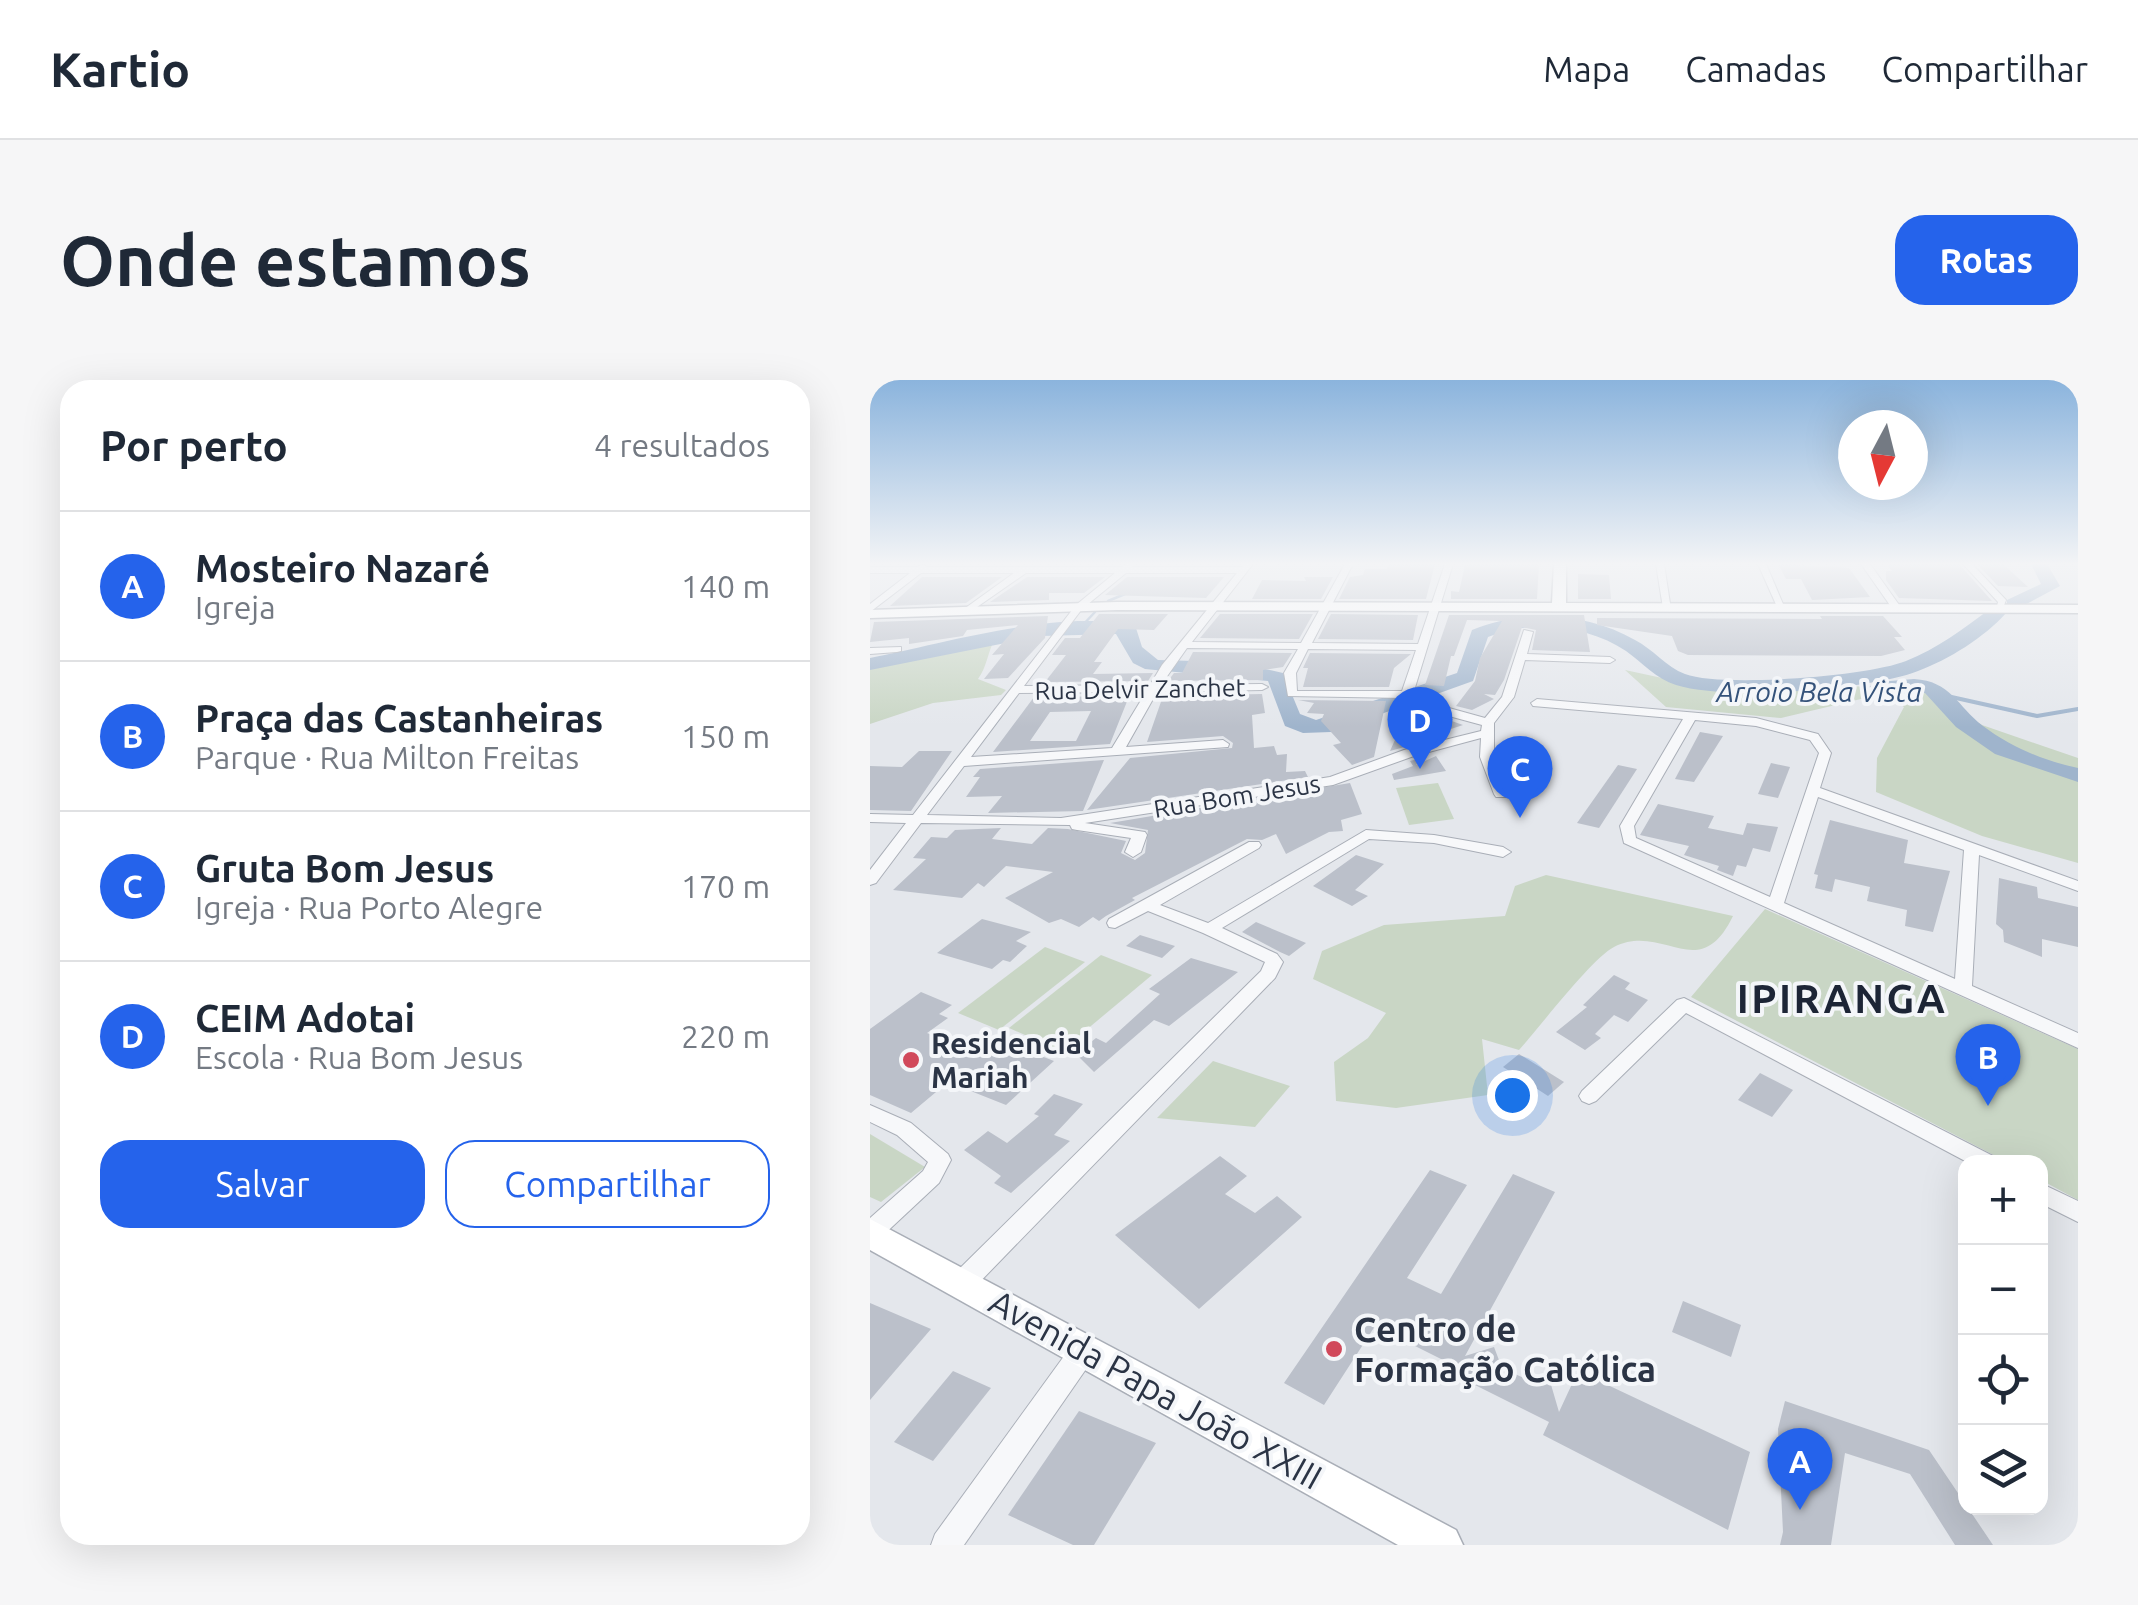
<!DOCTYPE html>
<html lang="pt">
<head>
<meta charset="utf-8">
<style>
  body { margin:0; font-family:Ubuntu,sans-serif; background:#f6f6f7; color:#1f2937 }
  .controls { position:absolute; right:30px; bottom:30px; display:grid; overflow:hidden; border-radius:20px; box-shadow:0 10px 40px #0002 }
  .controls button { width:90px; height:90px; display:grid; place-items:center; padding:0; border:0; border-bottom:2px solid #e0e1e3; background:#fff; color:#1f2937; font:50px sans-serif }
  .compass { position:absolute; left:968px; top:30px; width:90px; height:90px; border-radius:50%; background:#fff; box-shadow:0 10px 40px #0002; rotate:187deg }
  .you { position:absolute; left:642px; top:715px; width:35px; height:35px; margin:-25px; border:8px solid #fff; border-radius:50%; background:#1a73e8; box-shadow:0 0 0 15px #1a73e833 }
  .badge { display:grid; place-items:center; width:65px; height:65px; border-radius:50%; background:#2563eb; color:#fff; font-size:32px; font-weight:700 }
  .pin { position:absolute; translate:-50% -82px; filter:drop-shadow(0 2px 5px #0008) }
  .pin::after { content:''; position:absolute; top:52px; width:35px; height:30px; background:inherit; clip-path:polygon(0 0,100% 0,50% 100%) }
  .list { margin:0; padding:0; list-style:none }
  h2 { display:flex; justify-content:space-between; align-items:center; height:130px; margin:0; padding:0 40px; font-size:42px }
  h2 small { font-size:32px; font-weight:400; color:#747a83 }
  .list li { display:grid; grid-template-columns:65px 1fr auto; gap:30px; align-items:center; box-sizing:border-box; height:150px; padding:0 40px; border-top:2px solid #e0e1e3 }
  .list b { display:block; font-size:38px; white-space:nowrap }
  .list p { margin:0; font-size:32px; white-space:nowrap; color:#747a83 }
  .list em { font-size:32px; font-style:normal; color:#747a83 }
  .actions { display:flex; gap:20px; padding:30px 40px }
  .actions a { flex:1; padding:22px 0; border:2px solid #2563eb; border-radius:30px; text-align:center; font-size:35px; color:#2563eb }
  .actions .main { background:#2563eb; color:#fff }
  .icon { flex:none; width:55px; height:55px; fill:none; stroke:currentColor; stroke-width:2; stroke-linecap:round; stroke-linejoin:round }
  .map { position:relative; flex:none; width:1208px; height:1165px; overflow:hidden; border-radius:30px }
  header { display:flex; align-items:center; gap:60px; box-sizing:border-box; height:140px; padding:0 50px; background:#fff; border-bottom:2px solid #e0e1e3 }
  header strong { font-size:48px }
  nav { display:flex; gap:55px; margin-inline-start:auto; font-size:35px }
  .intro { display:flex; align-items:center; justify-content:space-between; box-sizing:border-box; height:240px; padding:0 60px }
  h1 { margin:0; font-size:70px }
  .button { padding:25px 45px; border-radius:30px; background:#2563eb; color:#fff; font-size:35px; font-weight:700 }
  main { display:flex; gap:60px; padding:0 60px }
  aside { flex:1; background:#fff; border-radius:30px; box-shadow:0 10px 40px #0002 }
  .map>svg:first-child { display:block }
</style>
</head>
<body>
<header>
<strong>Kartio</strong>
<nav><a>Mapa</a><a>Camadas</a><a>Compartilhar</a></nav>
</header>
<div class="intro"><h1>Onde estamos</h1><a class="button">Rotas</a></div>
<main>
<aside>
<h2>Por perto<small>4 resultados</small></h2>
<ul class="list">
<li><span class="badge">A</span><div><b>Mosteiro Nazaré</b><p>Igreja</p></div><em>140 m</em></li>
<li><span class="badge">B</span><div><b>Praça das Castanheiras</b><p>Parque · Rua Milton Freitas</p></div><em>150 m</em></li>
<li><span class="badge">C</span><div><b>Gruta Bom Jesus</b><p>Igreja · Rua Porto Alegre</p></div><em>170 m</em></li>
<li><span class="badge">D</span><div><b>CEIM Adotai</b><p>Escola · Rua Bom Jesus</p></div><em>220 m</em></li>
</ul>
<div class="actions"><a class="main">Salvar</a><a>Compartilhar</a></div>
</aside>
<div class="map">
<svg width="1208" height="1165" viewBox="0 0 1208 1165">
  <rect width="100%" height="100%" fill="#e4e7ec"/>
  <!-- green -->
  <g fill="#c9d6c5">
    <path d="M121,255L126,257C117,272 118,285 108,299L136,310L131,315L63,323L0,344V281Z"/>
    <path d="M755,290L848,310L1044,305L1112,345L1208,378V483L1112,456L1006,412L1007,378L1034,327L1016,313L911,338L796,327Z"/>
    <path d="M568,403L584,439L539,445L526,408Z"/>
    <path d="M676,495L863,536C829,606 794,542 744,567C722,578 669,648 649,670L612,659L618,715L526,728L466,721L464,682L498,658L516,633L443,599L452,571L514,545L635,536L645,506Z"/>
    <path d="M895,529L1208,669V820L1171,800L1170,782H1137L821,617Z"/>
    <path d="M175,567L215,582L129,650L88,633Z"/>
    <path d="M231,575L282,595L191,671L139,648Z"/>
    <path d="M343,681L420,706L385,747L287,738Z"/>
    <path d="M0,754L55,787L11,822L0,817Z"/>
  </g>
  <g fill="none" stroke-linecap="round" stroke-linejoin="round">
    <!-- stream-far1 -->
    <g stroke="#9fb4cc" stroke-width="2.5">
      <path d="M238,221L255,214"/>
      <path d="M210,248L225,232"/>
    </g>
    <!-- stream -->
    <path stroke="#9fb4cc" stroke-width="4" d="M1077,316L1167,336L1208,329"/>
    <!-- river -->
    <g fill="#9fb4cc" fill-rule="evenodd">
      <path d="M1161,184H1177L1190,206L1149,228H1137V220L1171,204Z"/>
      <path d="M1120,229L1136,233C1115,257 1078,280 1048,291C1000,310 855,321 806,305C786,299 773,283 756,271C718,245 660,239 618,257L603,301L461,352L433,353L415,346L398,301L275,289L263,283L246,254L171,256L0,290V278C68,265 202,225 266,248L272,267L288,280L364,282L413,293L430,334L446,340L587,293L602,250C654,229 716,232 765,260C783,269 796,287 815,294C852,308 999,296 1036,281C1067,269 1094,248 1120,229Z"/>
      <path d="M1044,299C1081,301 1087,326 1113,346C1141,367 1174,381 1208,388V402L1125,374L1086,347L1055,313L1008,314L997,308L1008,302Z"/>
    </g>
  </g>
  <!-- building -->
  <g fill="#bbc0ca" fill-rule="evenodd">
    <path d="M518,184H565L556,219H469L480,197L493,195L495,189H517Z"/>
    <path d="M669,184L667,219H581V211L589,212L595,185Z"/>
    <path d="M908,184L979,188L1000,217L942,220L931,199H916Z"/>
    <path d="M1017,184H1089L1122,221L1029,218L1016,200V191H1022Z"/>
    <path d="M1107,184H1133L1158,207L1128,206Z"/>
    <path d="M708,194L739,195L741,219H708Z"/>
    <path d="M52,197H132L96,223L20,226Z"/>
    <path d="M157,197H235L214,213H179V220L120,222Z"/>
    <path d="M257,197H354L336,218L235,215Z"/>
    <path d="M434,197H463L451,219H382L392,200L436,201Z"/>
    <path d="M229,234H298L284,250L248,249L224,282H232L223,294L283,293L278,301L175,302L196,275H182L195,258H210Z"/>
    <path d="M350,234H443L429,259L330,258Z"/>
    <path d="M461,234L548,235L543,260L448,259Z"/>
    <path d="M579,235H714L720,272L662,270L666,250L652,247L634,300L625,315L614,314L624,319L602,330L586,326L605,301L610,278L632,241L597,240L584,276H581L574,306L555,305Z"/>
    <path d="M178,236L175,258L138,298L114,299L134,274L122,275L148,245L97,250L93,256L39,264V258L0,262L4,242Z"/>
    <path d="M950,236H1013L1032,257H1024L1035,270L1011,276L818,275L808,271L802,256L727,245V238L952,239Z"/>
    <path d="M323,272L422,273L413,287L393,290V300L298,301L304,293H312Z"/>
    <path d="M440,273L541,274L524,288L519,307H433L438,288H433Z"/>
    <path d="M392,314L395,333L382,335L384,368L404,366L407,375L417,374L416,392L435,391L438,397L217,430L260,378L362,368L363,363L353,356L277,362L293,316Z"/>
    <path d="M269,316L258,319L240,364L123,372L164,317ZM221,331L206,361H160L180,332Z"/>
    <path d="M428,320L516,321L504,377L482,385L463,365L471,363L451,341L454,334L437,333L444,323Z"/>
    <path d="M555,333L565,336L561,349L567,351L576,339L593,345L572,352L578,355L520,371L533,342L542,344L545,336Z"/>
    <path d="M830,352L853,356L824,402L805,399Z"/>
    <path d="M49,371H82L41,431L0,430V386L32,387Z"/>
    <path d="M566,376L576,391L524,400L522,394L543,386L540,381L552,378L546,385Z"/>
    <path d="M234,380L213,431L118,433L132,416L96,417L110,397H103L110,389Z"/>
    <path d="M901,383L920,387L908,418L888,414Z"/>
    <path d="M748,385L767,389L729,448L707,443Z"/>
    <path d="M480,403L492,434L471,440L473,451L459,452L416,474L406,454L392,460L377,459L262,518L265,520L236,536L229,541L223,537L209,547L191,539L179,543L135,518L183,492L136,486L114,507L108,503L92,518L23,510L56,479L43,478L61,457L77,458L85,450L131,448L122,459L162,464L178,448L198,449L256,461L251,473L265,480L275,473L278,450L240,443Z"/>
    <path d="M788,424L844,436L838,448L873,455L877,443L908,447L900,472L883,468L876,487L867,485L863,496L847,490L849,486L814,475L819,466L770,455Z"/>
    <path d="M960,440L1038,460L1034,483L1080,491L1063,552L1035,546L1037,530L997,521L1000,507L965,499L962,512L945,508L948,495L944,494Z"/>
    <path d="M486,475L514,484L485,510L498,516L482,526L443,506Z"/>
    <path d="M1129,498L1167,507L1168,518L1208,527V567L1172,559V577L1134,562L1133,550L1126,544Z"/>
    <path d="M112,539L161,552L146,561L157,566L140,582L133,580L122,589L67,573Z"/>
    <path d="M386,542L436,563L419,576L410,572L372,552Z"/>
    <path d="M270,555L305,566L292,578L256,566Z"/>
    <path d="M321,578L368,592L299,646L284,640L224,692L206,674L226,658L236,663L290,614L279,609Z"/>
    <path d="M744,595L760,603L755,609L778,620L758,642L744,635L725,654L731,658L715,670L686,652L717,627L713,625Z"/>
    <path d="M51,612L82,625L69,634L78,638L57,653L88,665L93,660L129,673L140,664L184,681L136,725L78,702L41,733L0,715V649Z"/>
    <path d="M649,674L694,702L678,716L633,687Z"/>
    <path d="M890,693L923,710L902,737L868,720Z"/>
    <path d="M184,714L213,724L184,755L200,761L141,813L124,803L131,796L94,770L118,751L137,763L169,736L164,734Z"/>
    <path d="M350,776L377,796L355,814L385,833L407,816L432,837L329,929L245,855Z"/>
    <path d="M560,790L597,805L537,898L571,914L643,794L685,812L595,976L624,967L632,988L658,1000L677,991L689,1032L708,991L880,1072L858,1150L673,1055L679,1042L589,997L593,990L505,946L454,1025L414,1003Z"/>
    <path d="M813,921L871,945L861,977L802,952Z"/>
    <path d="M0,923L61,949L0,1020Z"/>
    <path d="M83,991L121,1008L63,1081L24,1062Z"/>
    <path d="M915,1021L1059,1070L1123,1165H1085L1040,1094L975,1073L961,1165H910L913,1152L908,1049Z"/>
    <path d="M209,1031L286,1063L224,1165H203L138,1135Z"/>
  </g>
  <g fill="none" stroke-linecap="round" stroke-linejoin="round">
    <defs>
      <g id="minor">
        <path d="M53,184L57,187H252L255,184H265L262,187H372L374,184H383L322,262L431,263L475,184H483L442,263L548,264L575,184H583L543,314L561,323L615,338L632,317L654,250L663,252L657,274L740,277L745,280L740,283L655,280L644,317L624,343V377L638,414L636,417H626L624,414L610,377L611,358L544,376L463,405L215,443L275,452L277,455L271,472L263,477L255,472L261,458L207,450L202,449L200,445L51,443L6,503L0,505V490L36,443L0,442V434L43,435L206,225L245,193H156L97,234L94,233V229L144,193H51L0,232V224L40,193H0V187H47ZM256,193H367L292,285L280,305L154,306L212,229ZM317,268L428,269L414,293L418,316L535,318L553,329L612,345L611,351L534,370L460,397L191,438L57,435L94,386L358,367L359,364L353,360L256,367L287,312L392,310L398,307L392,304L291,305ZM438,269L546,270L532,311H427L426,293ZM276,312L242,368L101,377L149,313Z"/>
        <path d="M786,184H794L801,230L793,228Z"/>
        <path d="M888,184H896L916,231L908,229Z"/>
        <path d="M991,184H1000L1032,229L1030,231H1024Z"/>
        <path d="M1093,184H1102L1136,220L1132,231H1126L1128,222Z"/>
        <path d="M31,267V271L27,272L0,274V268Z"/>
        <path d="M667,319L886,338L948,354L961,373L950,408L1208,501V511L1109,475L1102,606L1208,653V668L754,463L750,446L813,339L663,326L661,323ZM825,340L886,346L940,360L949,373L900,517L766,458L764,446ZM948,417L1094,470L1085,599L914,523Z"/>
        <path d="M496,450L564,455L633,467L641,472L633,477L564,463L499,459L352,548L407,574L413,582L405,598L101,911L92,914L83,911L80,903L83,895L391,591L395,582L333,553L278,531L245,548L239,547L237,543L239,539L379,462H389L391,465L389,468L290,525L338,543Z"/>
        <path d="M814,618L1123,776L1126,782H1097L816,633L726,721L719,724L712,721L709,716L712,711L807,620Z"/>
        <path d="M0,725L41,743L78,774L81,780L69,803L8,860L0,863V838L53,791L58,782L27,755L0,742Z"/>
        <path d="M1170,803L1208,821V842L1170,823Z"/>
        <path d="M214,958L223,961L227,970L223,979L94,1165H61L65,1154L205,961Z"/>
      </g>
      <g id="secondary">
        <path d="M684,184H696V223L1208,225V233L247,230L0,238V230L247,222L682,223Z"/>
        <path d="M0,839L586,1150L593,1165H528L0,870Z"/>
      </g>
    </defs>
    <!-- minor casing -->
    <use href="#minor" stroke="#a9aeb7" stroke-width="2"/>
    <!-- secondary casing -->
    <use href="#secondary" stroke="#a9aeb7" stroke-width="3"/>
    <!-- minor -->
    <use href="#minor" fill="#f7f8fa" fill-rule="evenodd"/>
    <!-- secondary -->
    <use href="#secondary" fill="#fff" fill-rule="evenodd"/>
  </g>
  <!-- sky -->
  <linearGradient id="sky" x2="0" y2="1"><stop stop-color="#8bb4dd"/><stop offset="0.53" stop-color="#f3f4f6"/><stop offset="1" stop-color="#f3f4f6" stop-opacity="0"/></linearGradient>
  <rect width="1208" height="347" fill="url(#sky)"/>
  <!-- markers -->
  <g fill="#d1495b" stroke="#f4f6f9" stroke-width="4">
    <circle cx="41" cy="680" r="10"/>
    <circle cx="464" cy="969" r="10"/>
  </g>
  <g text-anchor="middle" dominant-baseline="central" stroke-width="8" stroke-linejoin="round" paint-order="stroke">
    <!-- far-street labels -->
    <g font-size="25" fill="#2b3445" stroke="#f4f6f9">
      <text transform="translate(270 309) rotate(-1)">Rua Delvir Zanchet</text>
      <text transform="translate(367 416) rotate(-9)">Rua Bom Jesus</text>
    </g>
    <!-- far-water labels -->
    <g font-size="28" font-style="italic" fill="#34527a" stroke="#f4f6f9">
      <text x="949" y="311">Arroio Bela Vista</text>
    </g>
    <!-- poi labels -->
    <g font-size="30" font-weight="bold" fill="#2b3445" stroke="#f4f6f9" text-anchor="start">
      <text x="61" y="663">Residencial<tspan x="61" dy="34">Mariah</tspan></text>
    </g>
    <!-- near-poi labels -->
    <g font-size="35" font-weight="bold" fill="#2b3445" stroke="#f4f6f9" text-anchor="start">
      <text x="484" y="949">Centro de<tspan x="484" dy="40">Formação Católica</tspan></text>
    </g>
    <!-- near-street labels -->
    <g font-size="35" fill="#2b3445" stroke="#f4f6f9">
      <text transform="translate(286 1009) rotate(29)">Avenida Papa João XXIII</text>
    </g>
    <!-- district labels -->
    <g font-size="40" font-weight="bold" letter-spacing="2.5" fill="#1d2536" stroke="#f4f6f9">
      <text x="972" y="618">IPIRANGA</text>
    </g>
  </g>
</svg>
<div class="controls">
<button>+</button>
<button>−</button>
<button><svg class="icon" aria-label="locate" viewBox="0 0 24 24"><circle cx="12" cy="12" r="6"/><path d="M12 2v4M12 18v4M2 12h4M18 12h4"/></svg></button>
<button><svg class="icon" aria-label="layers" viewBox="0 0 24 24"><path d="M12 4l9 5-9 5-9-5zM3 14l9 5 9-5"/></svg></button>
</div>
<svg class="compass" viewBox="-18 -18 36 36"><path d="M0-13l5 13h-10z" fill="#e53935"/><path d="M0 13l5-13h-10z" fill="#747a83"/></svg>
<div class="you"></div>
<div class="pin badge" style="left:930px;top:1130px">A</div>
<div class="pin badge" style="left:1118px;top:726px">B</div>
<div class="pin badge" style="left:650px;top:438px">C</div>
<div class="pin badge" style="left:550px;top:389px">D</div>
</div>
</main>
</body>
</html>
